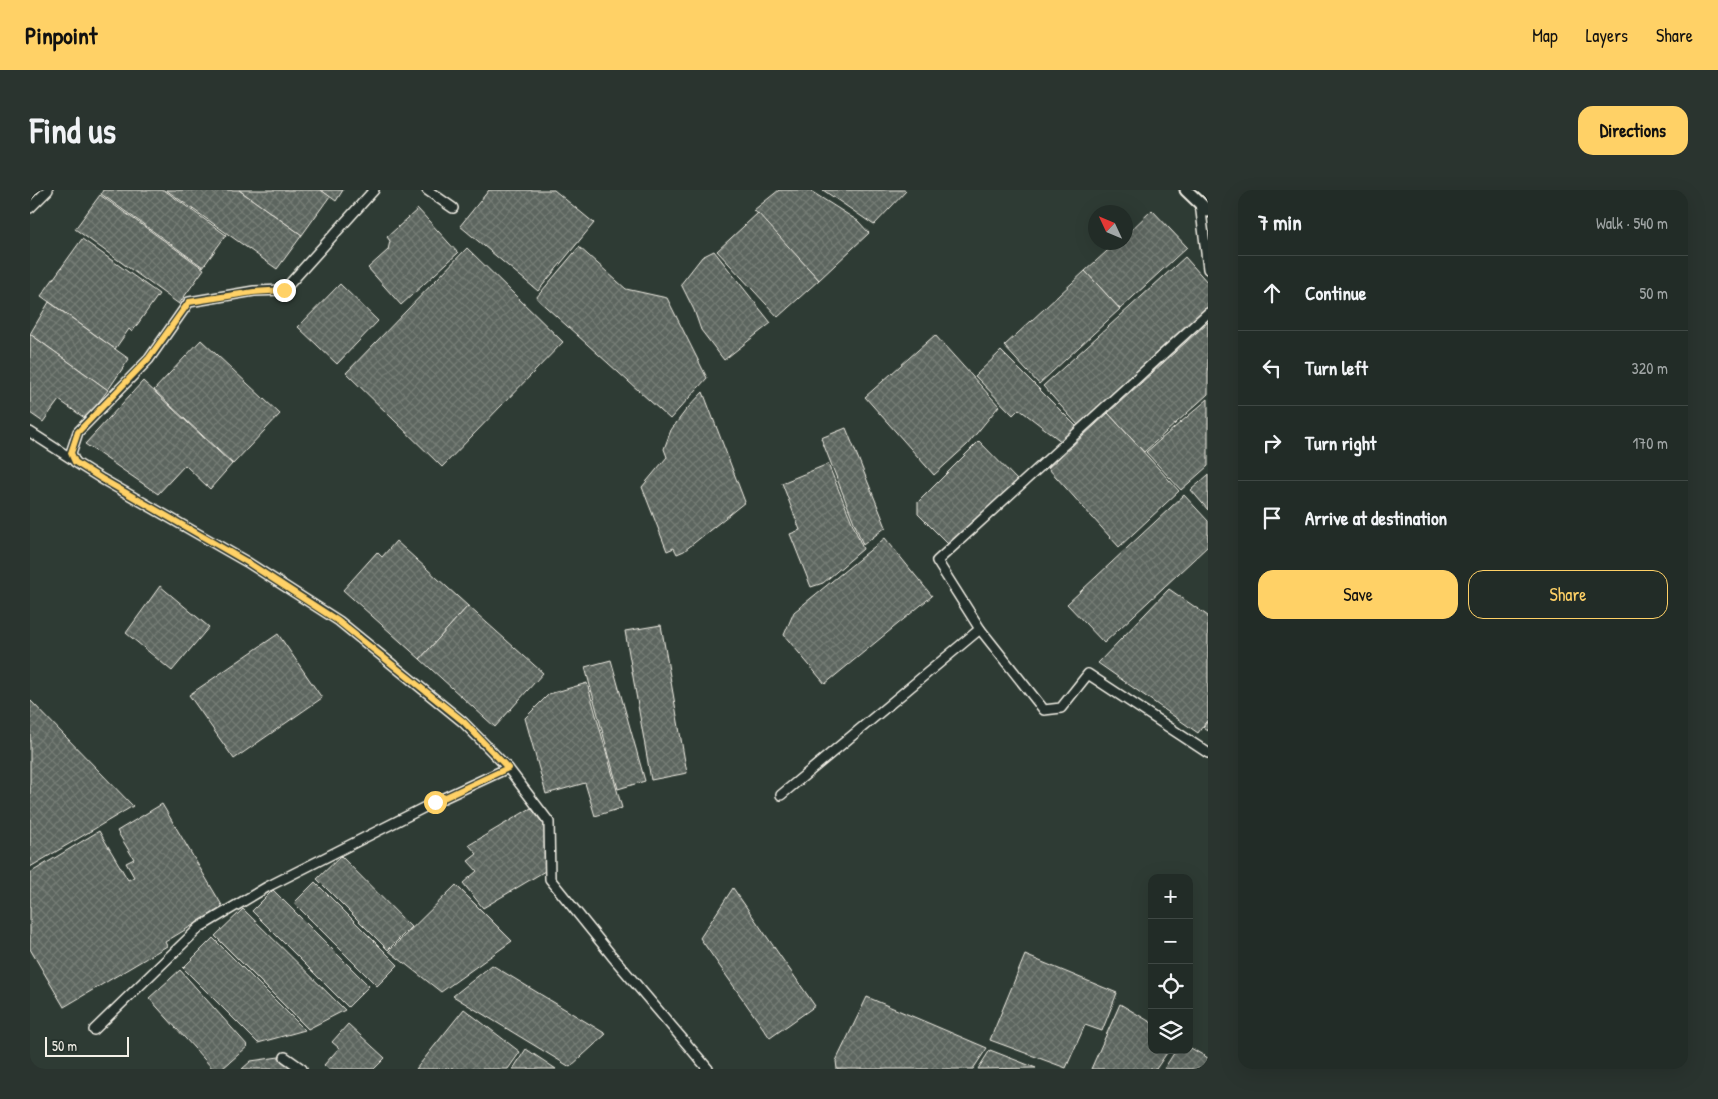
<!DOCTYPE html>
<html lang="en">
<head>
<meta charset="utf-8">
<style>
  body { margin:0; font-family:"Patrick Hand",sans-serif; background:#2a342f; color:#f1f3f6 }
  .controls { position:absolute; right:15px; bottom:15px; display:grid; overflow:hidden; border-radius:10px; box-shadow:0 5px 20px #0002 }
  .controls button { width:45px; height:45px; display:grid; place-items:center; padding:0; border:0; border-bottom:1px solid #3f4844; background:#222c27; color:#f1f3f6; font:25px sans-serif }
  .compass { position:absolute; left:1058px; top:15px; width:45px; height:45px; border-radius:50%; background:#222c27; box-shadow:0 5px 20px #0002; rotate:314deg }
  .scale { position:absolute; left:15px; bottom:12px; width:84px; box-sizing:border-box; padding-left:5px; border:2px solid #f4f1e8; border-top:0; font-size:14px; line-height:18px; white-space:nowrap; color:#f4f1e8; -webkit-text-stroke:4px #26332d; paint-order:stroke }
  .stop { position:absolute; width:15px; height:15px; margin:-11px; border:4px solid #ffd166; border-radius:50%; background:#fff }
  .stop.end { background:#ffd166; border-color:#fff; box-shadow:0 1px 5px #0008 }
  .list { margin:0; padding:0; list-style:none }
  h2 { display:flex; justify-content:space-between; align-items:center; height:65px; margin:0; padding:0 20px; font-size:21px }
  h2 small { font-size:16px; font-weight:400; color:#a2a7a7 }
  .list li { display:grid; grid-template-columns:32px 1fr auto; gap:15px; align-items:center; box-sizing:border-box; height:75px; padding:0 20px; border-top:1px solid #3f4844 }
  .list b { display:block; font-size:19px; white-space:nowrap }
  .list em { font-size:16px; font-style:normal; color:#a2a7a7 }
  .actions { display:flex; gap:10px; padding:15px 20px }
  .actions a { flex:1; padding:11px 0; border:1px solid #ffd166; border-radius:15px; text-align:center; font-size:18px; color:#ffd166 }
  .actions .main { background:#ffd166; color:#111 }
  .icon { flex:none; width:28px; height:28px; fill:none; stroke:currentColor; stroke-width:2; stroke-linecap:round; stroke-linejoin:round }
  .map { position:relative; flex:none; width:1178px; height:879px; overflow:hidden; border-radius:15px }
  header { display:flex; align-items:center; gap:30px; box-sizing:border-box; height:70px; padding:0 25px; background:#ffd166; color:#111 }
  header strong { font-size:24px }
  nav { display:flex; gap:28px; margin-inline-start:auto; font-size:18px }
  .intro { display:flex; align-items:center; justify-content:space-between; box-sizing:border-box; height:120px; padding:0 30px }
  h1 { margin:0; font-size:35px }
  .button { padding:12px 22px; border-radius:15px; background:#ffd166; color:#111; font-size:18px; font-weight:700 }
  main { display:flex; gap:30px; padding:0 30px }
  aside { flex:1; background:#222c27; border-radius:15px; box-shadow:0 5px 20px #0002 }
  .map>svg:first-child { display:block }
</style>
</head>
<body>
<header>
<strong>Pinpoint</strong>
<nav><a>Map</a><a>Layers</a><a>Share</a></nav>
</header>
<div class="intro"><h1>Find us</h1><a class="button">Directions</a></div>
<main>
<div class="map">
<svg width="1178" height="879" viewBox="0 0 1178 879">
  <defs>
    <pattern id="building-cross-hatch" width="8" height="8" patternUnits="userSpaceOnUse" patternTransform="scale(1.25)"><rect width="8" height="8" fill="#5c655e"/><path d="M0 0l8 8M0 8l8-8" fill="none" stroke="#747c75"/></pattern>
  </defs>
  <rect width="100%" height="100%" fill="#2e3b34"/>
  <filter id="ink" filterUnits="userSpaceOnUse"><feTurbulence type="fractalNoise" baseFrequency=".02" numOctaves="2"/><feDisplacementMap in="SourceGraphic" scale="10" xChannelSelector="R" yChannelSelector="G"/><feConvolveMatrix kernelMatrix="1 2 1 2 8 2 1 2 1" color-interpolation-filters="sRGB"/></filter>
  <g filter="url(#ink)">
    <!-- building -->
    <g fill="url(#building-cross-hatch)" stroke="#f4f1e8">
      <path d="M73,0H134L196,45L173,77L71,4Z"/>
      <path d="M136,0H209L272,45L247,79Z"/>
      <path d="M209,0H291L300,6L272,45Z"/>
      <path d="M291,0H313L306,11Z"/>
      <path d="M459,0H524L564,33L508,101L430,36Z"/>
      <path d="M749,0H779L828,31L839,43L789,90L724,20Z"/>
      <path d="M793,0H874L876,1L844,35Z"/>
      <path d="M70,5L174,79L149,114L45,39Z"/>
      <path d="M388,19L428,63L371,115L338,78L358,60L360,51L357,47Z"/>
      <path d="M1122,20L1157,57L1090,119L1055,81L1087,52H1096V45Z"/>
      <path d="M728,23L789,90L748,127L687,61Z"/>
      <path d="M52,49L129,104L102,142L99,139L85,159L11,106Z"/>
      <path d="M549,57L596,99L637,108L677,188L640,229L506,108Z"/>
      <path d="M437,58L533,152L412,277L316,183Z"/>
      <path d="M684,61L741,133L694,170L671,140L664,120L651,94L672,67Z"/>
      <path d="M1155,67L1178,93V117L1048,235L1013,196Z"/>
      <path d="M1055,81L1090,119L1009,194L974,156Z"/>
      <path d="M310,94L348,131L307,174L268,137Z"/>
      <path d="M19,112L99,169L78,200L0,144Z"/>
      <path d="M1178,132V204L1114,262L1078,223Z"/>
      <path d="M0,144L78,200L56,229L29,210L13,232L0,223Z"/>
      <path d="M905,145L969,216L937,255L904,285L835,207Z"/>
      <path d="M171,150L250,224L203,274L124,200Z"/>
      <path d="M971,161L1047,237L1032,252L989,219L983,225L945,186Z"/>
      <path d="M113,191L202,274L180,299L155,275L128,304L55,254Z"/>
      <path d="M673,202L715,312L654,361L647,364L644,358L637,361L612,297L637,267L634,259L641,240L656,220Z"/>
      <path d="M1178,209V276L1151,300L1116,262Z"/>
      <path d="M1078,223L1149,301L1089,357L1018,278Z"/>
      <path d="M816,238L856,337L833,355L791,248Z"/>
      <path d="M949,251L988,291L921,357L888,324V312Z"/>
      <path d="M798,274L833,359L793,393L781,397L760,344L770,340L752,293Z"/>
      <path d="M1178,285V320L1161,300Z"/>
      <path d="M1154,305L1178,331V356L1074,453L1037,414Z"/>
      <path d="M855,348L902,406L795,494L754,445L764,422Z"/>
      <path d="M366,351L438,416L390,469L313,400L347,362L352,367Z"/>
      <path d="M130,396L179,437L142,481L96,443Z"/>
      <path d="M1139,399L1178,426V529L1168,543L1068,473Z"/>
      <path d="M438,416L513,483L465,537L390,469Z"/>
      <path d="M631,435L657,583L621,590L595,441Z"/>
      <path d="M248,444L292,508L204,569L159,505Z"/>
      <path d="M581,470L615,591L588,599L555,477Z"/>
      <path d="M557,493L592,618L565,626L555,593L516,604L495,528L519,504Z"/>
      <path d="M0,510L103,616L0,677Z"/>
      <path d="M1178,531V541L1173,537Z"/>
      <path d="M132,614L193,717L135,752L137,756L34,817L0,759V683L69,641L98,690L104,687L96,673L104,669L87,641Z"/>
      <path d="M501,618L516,637L515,681L453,718L433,693L447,681L438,671L447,664L439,655Z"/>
      <path d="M311,666L381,737L358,760L287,689Z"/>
      <path d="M285,692L368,775L347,796L264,713Z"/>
      <path d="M426,695L482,751L411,802L359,761Z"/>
      <path d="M703,698L785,816L740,848L670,748Z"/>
      <path d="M243,700L339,796L318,817L222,721Z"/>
      <path d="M213,719L315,820L278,839L185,746Z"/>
      <path d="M183,748L275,840L228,853L153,778Z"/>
      <path d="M995,765L1087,803L1072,841L1055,835L1036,878L960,850Z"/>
      <path d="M462,775L576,844L540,877L423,806Z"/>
      <path d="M150,780L218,856L192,879H183L119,808Z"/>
      <path d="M837,807L957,858L943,879H807L806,871Z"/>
      <path d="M1090,814L1122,833V860H1139L1126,879H1061Z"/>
      <path d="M434,819L490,862L478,879H386Z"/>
      <path d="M318,834L355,868L344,879H298L294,875L309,858L302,852Z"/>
      <path d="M1159,857L1178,868V879H1134L1146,860H1159Z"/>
      <path d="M496,859L526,879H483Z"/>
      <path d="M960,860L1006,878L948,879Z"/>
      <path d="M249,867L266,879H212L221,871Z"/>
    </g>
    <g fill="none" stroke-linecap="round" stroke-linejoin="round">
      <defs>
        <g id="minor">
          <path d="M344,0L254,100L224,101L159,112L119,169L48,242L41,263L45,272L72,289L217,372L309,431L433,532L478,578"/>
          <path d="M397,0L423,18"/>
          <path d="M1170,13L1178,79"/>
          <path d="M0,18L18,0"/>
          <path d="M0,242L45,271"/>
          <path d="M950,439L1014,520L1031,518L1058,484L1178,563"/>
          <path d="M751,605L950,439L907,371L1178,123"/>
          <path d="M64,840L170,737L237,697L405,612L478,578L519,632L520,689L582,766L678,879"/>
          <path d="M255,867L272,879"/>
        </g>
        <path id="tertiary" d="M1156,0L1178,21"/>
      </defs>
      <!-- minor casing -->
      <use href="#minor" stroke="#f4f1e8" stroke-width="12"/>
      <!-- tertiary casing -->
      <use href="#tertiary" stroke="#f4f1e8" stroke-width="15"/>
      <!-- minor -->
      <use href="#minor" stroke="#26332d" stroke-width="9"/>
      <!-- tertiary -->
      <use href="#tertiary" stroke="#26332d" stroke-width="11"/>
    </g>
  </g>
  <g fill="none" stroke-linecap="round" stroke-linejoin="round" filter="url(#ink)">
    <!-- route -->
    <path stroke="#ffd166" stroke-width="6" d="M254,100L224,102L159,112L119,168L48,242L41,263L45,272L72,289L217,372L308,431L434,532L478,578L405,612"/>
  </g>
</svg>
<div class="controls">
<button>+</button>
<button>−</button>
<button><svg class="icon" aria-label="locate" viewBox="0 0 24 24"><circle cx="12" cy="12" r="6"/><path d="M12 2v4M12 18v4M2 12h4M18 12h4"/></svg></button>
<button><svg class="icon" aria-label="layers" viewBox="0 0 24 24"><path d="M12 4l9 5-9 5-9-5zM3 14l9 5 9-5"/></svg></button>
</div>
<svg class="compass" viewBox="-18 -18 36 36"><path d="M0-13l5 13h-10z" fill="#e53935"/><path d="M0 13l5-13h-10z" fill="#a2a7a7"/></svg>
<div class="scale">50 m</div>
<div class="stop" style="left:405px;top:612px"></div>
<div class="stop end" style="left:254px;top:100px"></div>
</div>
<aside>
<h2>7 min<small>Walk · 540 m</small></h2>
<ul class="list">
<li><svg class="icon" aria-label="ahead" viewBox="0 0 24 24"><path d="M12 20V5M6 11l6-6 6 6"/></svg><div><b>Continue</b></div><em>50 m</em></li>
<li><svg class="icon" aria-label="left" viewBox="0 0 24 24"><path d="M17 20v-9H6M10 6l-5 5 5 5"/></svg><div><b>Turn left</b></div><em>320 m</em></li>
<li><svg class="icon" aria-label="right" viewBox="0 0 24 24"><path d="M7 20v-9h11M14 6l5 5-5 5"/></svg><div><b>Turn right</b></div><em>170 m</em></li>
<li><svg class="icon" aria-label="arrive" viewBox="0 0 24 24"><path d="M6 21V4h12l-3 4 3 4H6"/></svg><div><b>Arrive at destination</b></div></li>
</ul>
<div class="actions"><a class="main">Save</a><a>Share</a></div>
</aside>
</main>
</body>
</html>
